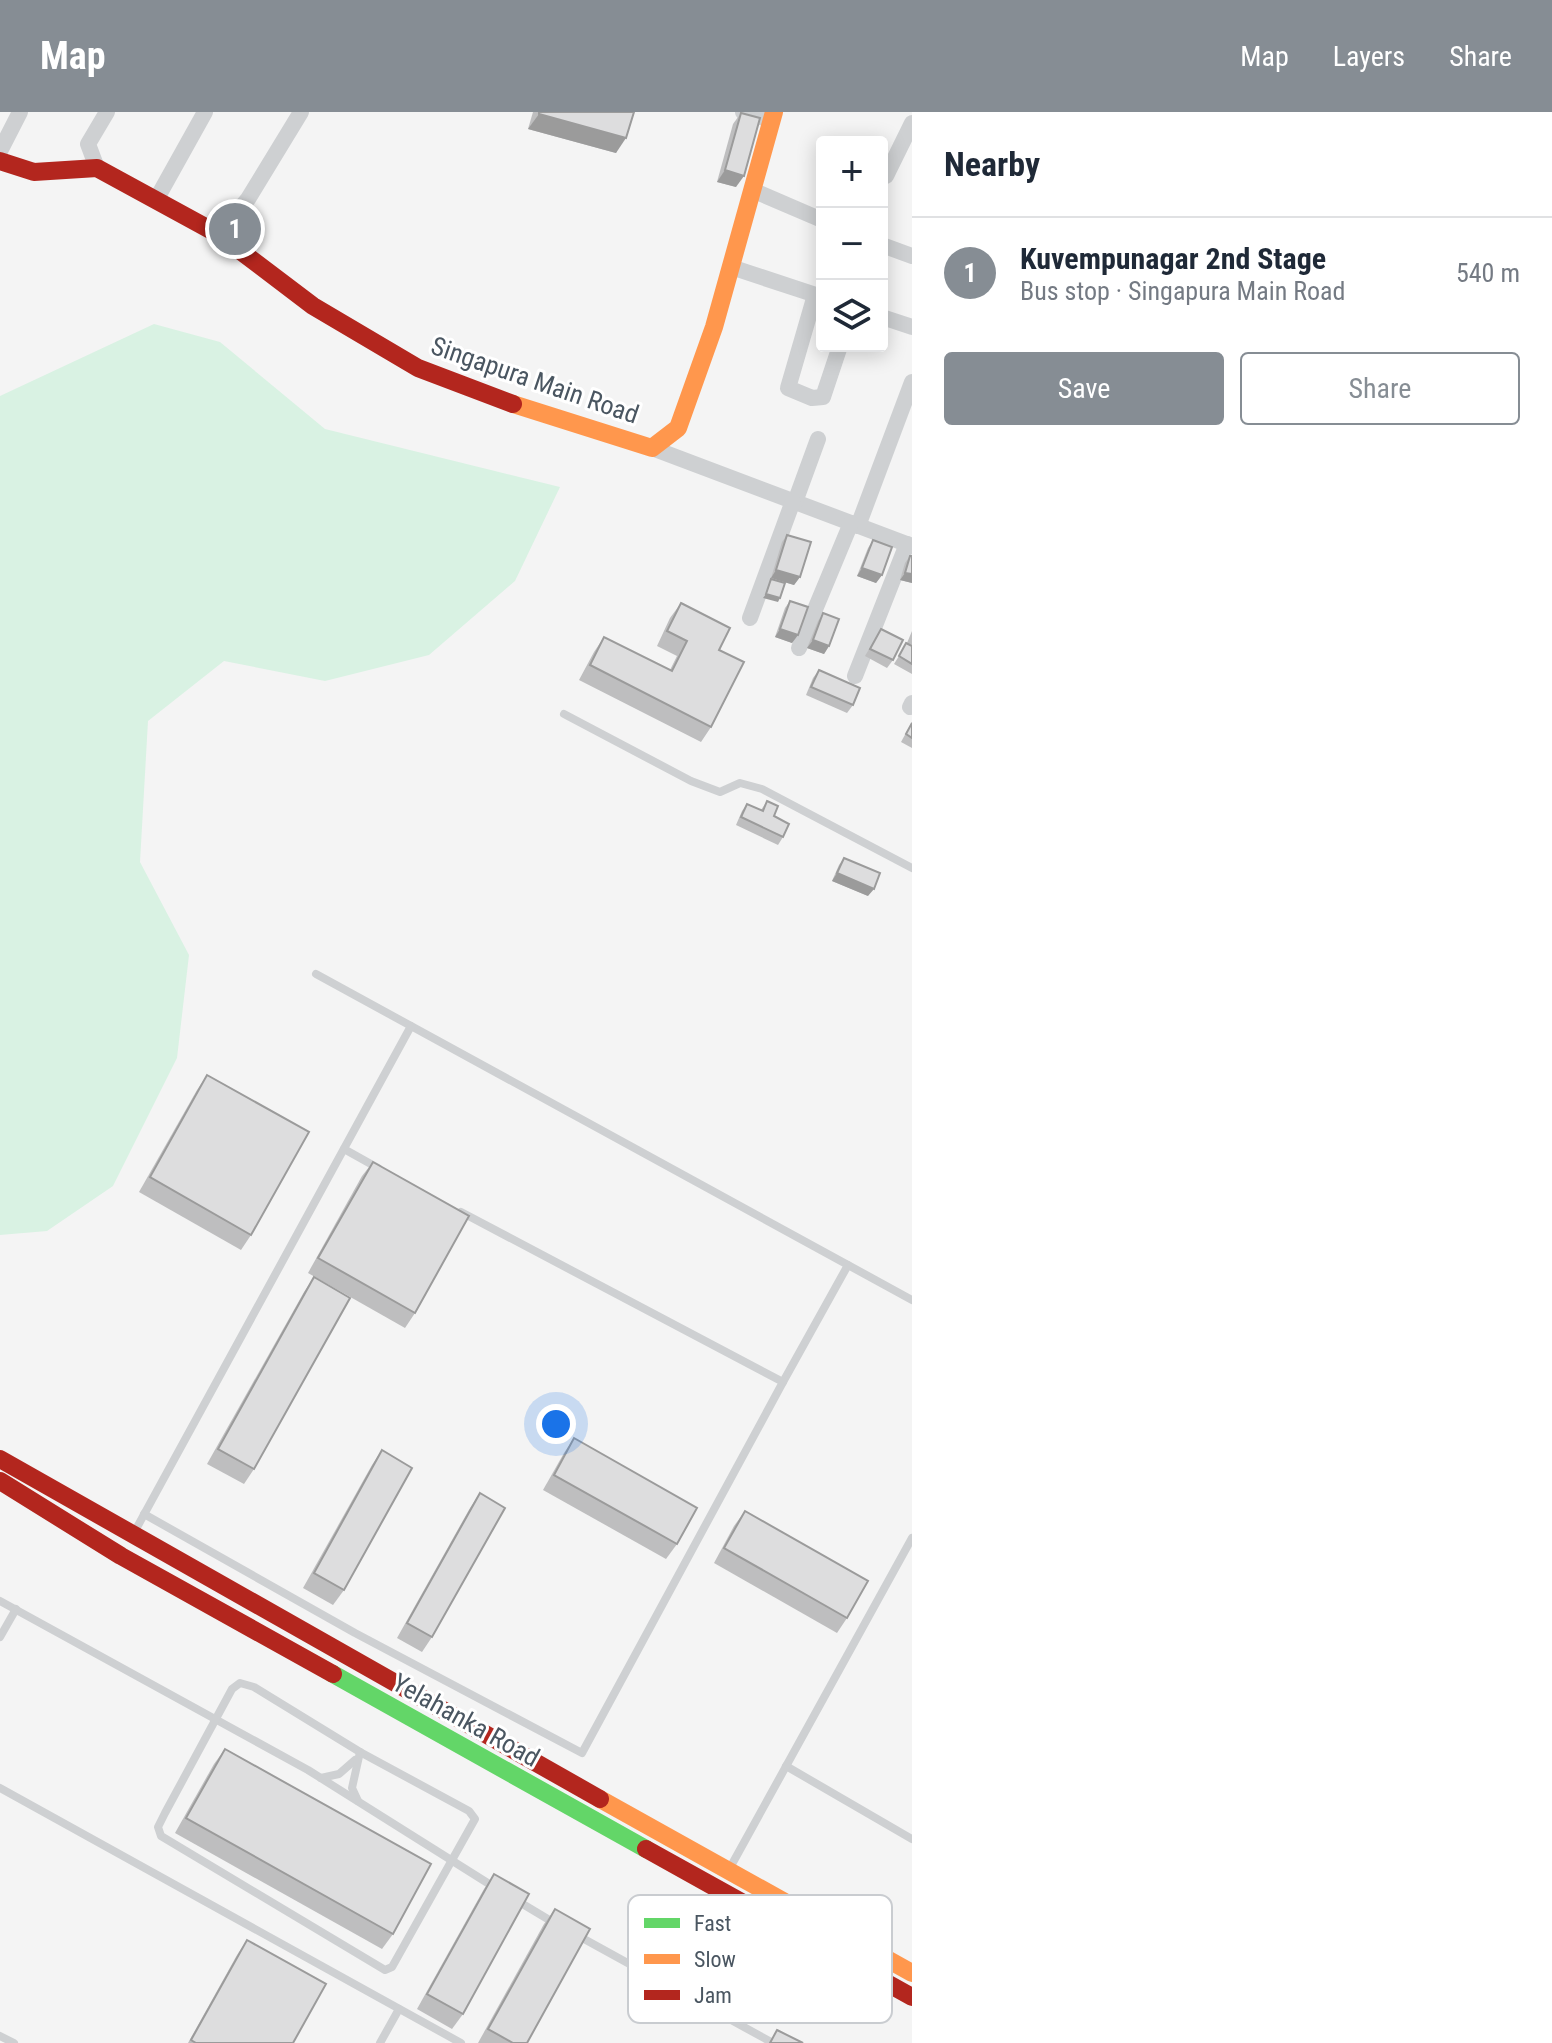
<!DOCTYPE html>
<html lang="en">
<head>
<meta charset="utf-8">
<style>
  body { margin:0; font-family:"Roboto Condensed",sans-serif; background:#f2f2f3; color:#1f2937 }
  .controls { position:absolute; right:24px; top:24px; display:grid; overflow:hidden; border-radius:8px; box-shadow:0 4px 20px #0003 }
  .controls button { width:72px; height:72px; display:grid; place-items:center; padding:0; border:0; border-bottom:2px solid #e0e1e3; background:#fff; color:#1f2937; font:40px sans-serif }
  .you { position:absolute; left:556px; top:1312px; width:28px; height:28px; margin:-20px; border:6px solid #fff; border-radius:50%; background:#1a73e8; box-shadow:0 0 0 12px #1a73e833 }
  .badge { display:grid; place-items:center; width:52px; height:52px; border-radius:50%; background:#868d94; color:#fff; font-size:26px; font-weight:700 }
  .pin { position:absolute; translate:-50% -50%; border:4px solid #fff; box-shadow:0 2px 8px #0006 }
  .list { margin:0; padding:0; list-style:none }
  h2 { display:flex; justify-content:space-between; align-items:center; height:104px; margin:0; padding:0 32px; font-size:34px }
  h2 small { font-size:26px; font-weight:400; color:#747a83 }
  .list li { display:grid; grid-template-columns:52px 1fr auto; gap:24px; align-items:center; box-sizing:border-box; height:112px; padding:0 32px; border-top:2px solid #e0e1e3 }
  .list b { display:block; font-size:30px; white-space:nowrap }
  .list p { margin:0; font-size:26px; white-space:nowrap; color:#747a83 }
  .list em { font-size:26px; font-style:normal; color:#747a83 }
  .actions { display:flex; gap:16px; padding:24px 32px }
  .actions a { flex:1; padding:18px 0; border:2px solid #868d94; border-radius:8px; text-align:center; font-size:28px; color:#868d94 }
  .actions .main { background:#868d94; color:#fff }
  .icon { flex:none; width:44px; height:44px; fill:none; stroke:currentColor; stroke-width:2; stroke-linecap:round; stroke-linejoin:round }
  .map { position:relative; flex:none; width:912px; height:1931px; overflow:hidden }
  header { display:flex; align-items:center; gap:48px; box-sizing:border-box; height:112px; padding:0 40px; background:#868d94; color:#fff }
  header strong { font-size:38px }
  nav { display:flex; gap:44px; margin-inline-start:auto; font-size:28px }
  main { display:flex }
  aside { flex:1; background:#fff }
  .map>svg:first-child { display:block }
</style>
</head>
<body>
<header>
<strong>Map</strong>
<nav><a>Map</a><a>Layers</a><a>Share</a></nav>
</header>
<main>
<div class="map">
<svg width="912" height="1931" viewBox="0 0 912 1931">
  <rect width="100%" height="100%" fill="#f4f4f4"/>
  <!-- green -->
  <path fill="#d9f2e3" d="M154,212L220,230L325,317L560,375L515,469L429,543L325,569L224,549L148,609L140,750L189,843L177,946L113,1074L47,1119L0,1123V284Z"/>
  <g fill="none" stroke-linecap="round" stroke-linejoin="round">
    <!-- lane -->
    <g stroke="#ced0d2" stroke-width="8">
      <path d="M564,602L691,669L720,680L740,671L762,677L912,756"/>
      <path d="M316,862L912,1188"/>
      <path d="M344,1037L378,1056"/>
      <path d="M783,1270L848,1153"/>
      <path d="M144,1402L355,1521L582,1641L783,1270L461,1100"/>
      <path d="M135,1419L411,914"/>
      <path d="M0,1489L308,1658L494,1775"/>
      <path d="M0,1525L16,1497"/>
      <path d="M240,1571L254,1575L360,1640L469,1699L475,1707L392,1855L385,1858L161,1724L158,1715L165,1701L232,1577Z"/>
      <path d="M786,1654L912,1727"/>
      <path d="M321,1666L339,1662L355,1648"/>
      <path d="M0,1676L461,1931"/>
      <path d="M358,1689L352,1676L360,1640"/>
      <path d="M731,1754L912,1426"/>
      <path d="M516,1788L556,1812"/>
      <path d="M575,1822L773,1931"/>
      <path d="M0,1924L14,1931"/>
      <path d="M380,1931L399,1897"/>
    </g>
    <!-- street -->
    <g stroke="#ced0d2" stroke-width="16">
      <path d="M743,0L771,8"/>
      <path d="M0,39L20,0"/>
      <path d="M97,56L88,32L107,0"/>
      <path d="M886,64L912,11"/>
      <path d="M752,78L822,108"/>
      <path d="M156,88L205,0"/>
      <path d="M218,122L248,87L301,0"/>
      <path d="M882,133L912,144"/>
      <path d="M731,155L822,185"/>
      <path d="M815,183L788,276L812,286L823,285L840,234"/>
      <path d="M882,205L912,215"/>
      <path d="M652,336L912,434"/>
      <path d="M795,390L818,327"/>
      <path d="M858,414L912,270"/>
      <path d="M750,506L793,389"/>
      <path d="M799,536L851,411"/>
      <path d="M855,564L907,432"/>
      <path d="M910,595L912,591"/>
    </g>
    <!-- fast -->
    <path stroke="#63d668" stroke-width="18" d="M333,1562L646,1737"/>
    <!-- slow -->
    <g stroke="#ff974d" stroke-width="18">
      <path d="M513,292L652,336L678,316L714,215L774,0"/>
      <path d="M600,1687L912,1861"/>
    </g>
    <!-- jam -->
    <g stroke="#b3261e" stroke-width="18">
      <path d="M0,49L34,60L97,56L218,122L313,194L418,256L513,292"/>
      <path d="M0,1347L600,1687"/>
      <path d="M0,1369L121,1444L333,1562"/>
      <path d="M646,1737L912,1885"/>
    </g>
  </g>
  <!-- wall -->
  <g fill="#bebebf">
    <path d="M533,0H634L616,41L528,17Z"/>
    <path d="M741,1L736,75L717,70L733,12Z"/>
    <path d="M787,423L800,465L794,473L771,466L782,430Z"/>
    <path d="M873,428L882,463L876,471L857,464L868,436Z"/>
    <path d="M910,444L912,471L900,468L905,451Z"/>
    <path d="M790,489L798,523L792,531L775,525L785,496Z"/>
    <path d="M681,491L719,538L711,615L701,630L579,568L594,540L604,525L670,558L677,544L657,534L670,506Z"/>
    <path d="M823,501L829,534L824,542L807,536L818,509Z"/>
    <path d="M881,517L893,548L887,556L865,544Z"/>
    <path d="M912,519V562L894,552L907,531Z"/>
    <path d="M819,558L853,593L847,601L806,583L813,566Z"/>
    <path d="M912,610V636L901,630Z"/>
    <path d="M767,689L783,725L778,733L736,713L742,699L747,692L761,698Z"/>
    <path d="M844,746L868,784L832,769L839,753Z"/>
    <path d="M207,963L251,1123L241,1138L139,1080L197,978Z"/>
    <path d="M373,1050L415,1201L405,1216L308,1161L362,1064Z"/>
    <path d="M314,1165L254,1357L244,1372L207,1352L304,1180Z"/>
    <path d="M574,1326L677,1432L666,1447L543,1378L564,1341Z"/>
    <path d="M382,1338L344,1478L333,1493L303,1476L372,1353Z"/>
    <path d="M480,1381L432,1525L422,1540L397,1526L470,1396Z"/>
    <path d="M745,1399L847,1506L837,1521L714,1451L734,1414Z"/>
    <path d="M225,1637L393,1822L382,1837L175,1721L214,1652Z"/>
    <path d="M494,1762L463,1902L452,1917L417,1897L484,1777Z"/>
    <path d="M555,1797L527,1931H478L544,1812Z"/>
    <path d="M247,1828L293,1931H188L237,1843Z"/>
  </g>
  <!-- shaded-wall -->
  <g fill="#9b9b9b">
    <path d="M539,2L626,26L616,41L528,17Z"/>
    <path d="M725,58L744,64L736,75L717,70Z"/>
    <path d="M862,456L882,463L876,471L857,464Z"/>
    <path d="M776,458L800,465L794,473L771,466Z"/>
    <path d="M905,461L912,462V471L900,468Z"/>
    <path d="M766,482L780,486L778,490L763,486Z"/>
    <path d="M780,517L798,523L792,531L775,525Z"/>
    <path d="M813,528L829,534L824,542L807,536Z"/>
    <path d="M837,761L874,777L868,784L832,769Z"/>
  </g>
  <!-- building -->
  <g fill="#ddddde" stroke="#9b9b9b" stroke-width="2">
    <path d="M539,0H634L626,26L539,2Z"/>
    <path d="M741,1L760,6L744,64L725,58Z"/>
    <path d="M787,423L811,430L800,465L776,458Z"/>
    <path d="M873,428L892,435L882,463L862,456Z"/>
    <path d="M910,444H912V462L905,461Z"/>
    <path d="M771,467L785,471L780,486L766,482Z"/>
    <path d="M790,489L808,495L798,523L780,517Z"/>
    <path d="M681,491L730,516L719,538L744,550L711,615L590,553L604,525L672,559L687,529L667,519Z"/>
    <path d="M823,501L839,507L829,534L813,528Z"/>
    <path d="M881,517L903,528L893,548L870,537Z"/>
    <path d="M906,531L912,534V552L899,544Z"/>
    <path d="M819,558L860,576L853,593L811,575Z"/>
    <path d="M912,611V626L906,622Z"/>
    <path d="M767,689L778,694L774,704L789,712L783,725L741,705L747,692L763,699Z"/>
    <path d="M844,746L880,761L874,777L837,761Z"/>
    <path d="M207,963L309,1020L251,1123L150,1065Z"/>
    <path d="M373,1050L469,1104L415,1201L318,1146Z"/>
    <path d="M314,1165L350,1186L254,1357L218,1337Z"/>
    <path d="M574,1326L697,1396L677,1432L554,1363Z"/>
    <path d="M382,1338L412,1356L344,1478L314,1461Z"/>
    <path d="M480,1381L505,1396L432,1525L407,1511Z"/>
    <path d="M745,1399L868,1469L847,1506L724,1436Z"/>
    <path d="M225,1637L431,1752L393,1822L186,1706Z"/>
    <path d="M494,1762L529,1782L463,1902L427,1882Z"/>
    <path d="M555,1797L590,1817L527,1931H513L488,1917Z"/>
    <path d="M247,1828L326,1872L293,1931H196L191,1928Z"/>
    <path d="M777,1918L803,1931H770Z"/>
  </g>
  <g text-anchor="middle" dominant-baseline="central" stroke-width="6" stroke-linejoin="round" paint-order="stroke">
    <!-- street labels -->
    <g font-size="26" fill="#4a5661" stroke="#fff">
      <text transform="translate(535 268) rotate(19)">Singapura Main Road</text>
      <text transform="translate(466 1608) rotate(29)">Yelahanka Road</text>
    </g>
  </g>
  <!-- legend -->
  <rect x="628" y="1783" width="264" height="128" rx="12" fill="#fff" stroke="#c9ccd0" stroke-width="2"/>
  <rect x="644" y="1806" width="36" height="10" fill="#63d668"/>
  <rect x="644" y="1842" width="36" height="10" fill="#ff974d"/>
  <rect x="644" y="1878" width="36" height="10" fill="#b3261e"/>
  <g font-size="22" fill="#4a5661">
    <text x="694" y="1819">Fast</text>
    <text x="694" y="1855">Slow</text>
    <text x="694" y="1891">Jam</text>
  </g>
</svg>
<div class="controls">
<button>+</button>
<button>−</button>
<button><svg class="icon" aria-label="layers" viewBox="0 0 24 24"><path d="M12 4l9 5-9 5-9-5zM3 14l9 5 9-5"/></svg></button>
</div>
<div class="you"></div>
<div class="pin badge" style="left:235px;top:117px">1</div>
</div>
<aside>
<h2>Nearby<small></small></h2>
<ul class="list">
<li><span class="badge">1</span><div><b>Kuvempunagar 2nd Stage</b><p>Bus stop · Singapura Main Road</p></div><em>540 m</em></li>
</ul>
<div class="actions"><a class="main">Save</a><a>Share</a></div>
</aside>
</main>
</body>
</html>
